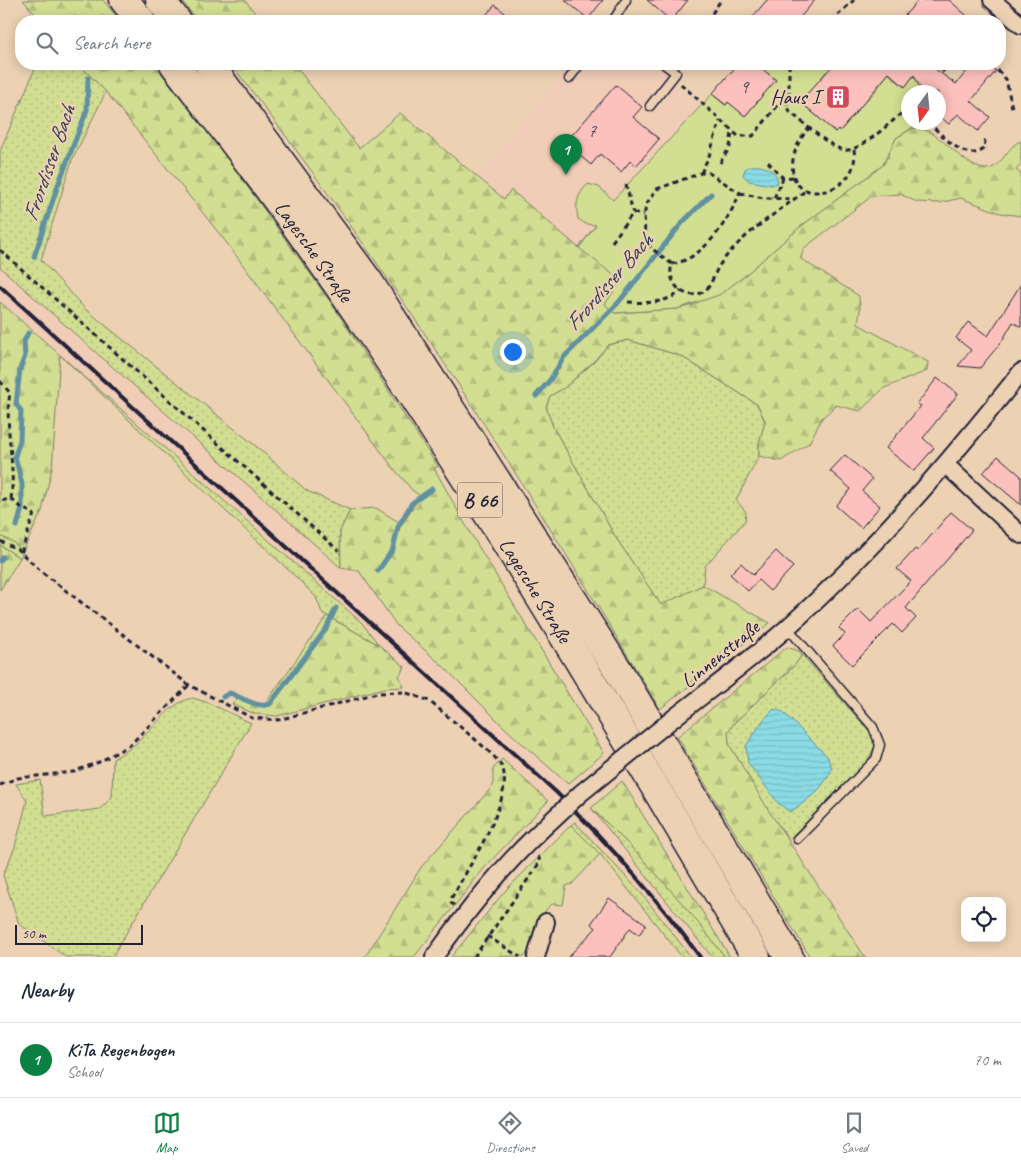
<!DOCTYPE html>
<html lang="en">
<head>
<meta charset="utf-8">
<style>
  body { margin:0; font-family:Caveat,sans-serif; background:#f6f6f7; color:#1f2937 }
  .controls { position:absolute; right:15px; bottom:15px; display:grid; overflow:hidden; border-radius:10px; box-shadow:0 2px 12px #0003 }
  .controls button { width:45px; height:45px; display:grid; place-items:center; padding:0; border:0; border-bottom:1px solid #e0e1e3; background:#fff; color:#1f2937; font:25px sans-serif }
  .compass { position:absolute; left:901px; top:85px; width:45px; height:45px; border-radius:50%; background:#fff; box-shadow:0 2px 12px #0003; rotate:195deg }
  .scale { position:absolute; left:15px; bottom:12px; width:128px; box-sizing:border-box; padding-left:5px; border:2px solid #22223b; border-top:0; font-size:14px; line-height:18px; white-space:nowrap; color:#22223b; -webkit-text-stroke:4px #ecd1b3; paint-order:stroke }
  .you { position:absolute; left:512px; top:351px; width:18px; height:18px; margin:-12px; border:4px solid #fff; border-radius:50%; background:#1a73e8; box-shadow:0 0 0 8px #1a73e833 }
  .badge { display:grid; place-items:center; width:32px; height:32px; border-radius:50%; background:#0b8043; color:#fff; font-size:16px; font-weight:700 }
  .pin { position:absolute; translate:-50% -41px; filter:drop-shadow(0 1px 2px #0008) }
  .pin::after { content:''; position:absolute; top:26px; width:18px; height:15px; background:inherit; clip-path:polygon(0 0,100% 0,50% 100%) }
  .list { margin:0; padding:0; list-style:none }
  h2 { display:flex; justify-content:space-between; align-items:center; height:65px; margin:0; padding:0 20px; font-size:21px }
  h2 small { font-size:16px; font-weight:400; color:#747a83 }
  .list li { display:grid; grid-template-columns:32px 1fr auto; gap:15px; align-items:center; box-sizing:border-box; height:75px; padding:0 20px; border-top:1px solid #e0e1e3 }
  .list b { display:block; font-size:19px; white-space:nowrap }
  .list p { margin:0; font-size:16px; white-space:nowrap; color:#747a83 }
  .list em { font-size:16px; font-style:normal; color:#747a83 }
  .icon { flex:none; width:28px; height:28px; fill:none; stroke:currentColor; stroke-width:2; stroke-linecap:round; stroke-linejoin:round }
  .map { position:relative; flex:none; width:1021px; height:957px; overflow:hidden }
  .search { position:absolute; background:#fff; box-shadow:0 2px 12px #0003; left:15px; right:15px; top:15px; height:55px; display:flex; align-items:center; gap:12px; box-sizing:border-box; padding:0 18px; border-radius:20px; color:#747a83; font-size:19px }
  .sheet { height:140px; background:#fff }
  nav { display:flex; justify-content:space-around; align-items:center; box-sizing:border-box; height:70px; border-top:1px solid #e0e1e3; background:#fff; font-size:14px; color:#747a83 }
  nav a { display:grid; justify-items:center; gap:2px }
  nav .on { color:#0b8043 }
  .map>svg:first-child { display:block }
</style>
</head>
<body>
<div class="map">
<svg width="1021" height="957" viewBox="0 0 1021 957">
  <defs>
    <pattern id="grass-dots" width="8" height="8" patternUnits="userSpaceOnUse" patternTransform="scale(1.25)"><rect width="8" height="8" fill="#d2de91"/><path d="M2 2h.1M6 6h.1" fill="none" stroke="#b4be7e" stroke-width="1.8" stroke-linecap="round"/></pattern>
    <pattern id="forest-firs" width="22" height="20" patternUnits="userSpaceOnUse" patternTransform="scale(1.25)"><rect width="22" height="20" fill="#d2de91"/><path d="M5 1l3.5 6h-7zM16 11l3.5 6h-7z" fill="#b4be7e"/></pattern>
    <pattern id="water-rules" width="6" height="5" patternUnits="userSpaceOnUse" patternTransform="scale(1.25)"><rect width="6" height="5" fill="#8adbe5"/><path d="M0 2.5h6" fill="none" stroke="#77bcc5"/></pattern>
  </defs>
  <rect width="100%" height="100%" fill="#ecd1b3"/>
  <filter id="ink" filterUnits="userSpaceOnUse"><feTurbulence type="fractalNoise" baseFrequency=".02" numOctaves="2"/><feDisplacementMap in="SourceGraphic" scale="10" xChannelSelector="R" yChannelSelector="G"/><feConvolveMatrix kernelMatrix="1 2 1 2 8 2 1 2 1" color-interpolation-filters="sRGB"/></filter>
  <g filter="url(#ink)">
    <!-- built -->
    <g fill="#f1ccb6">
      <path d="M570,64H657L671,75L681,94L703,114L579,248L511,190L505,199L478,177Z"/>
      <path d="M0,267L131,384L358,571L397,626L442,665L507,730L568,784L548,801L460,722L405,667L379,645L322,613L316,597L299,580L60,355L0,302Z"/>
      <path d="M591,808L625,840L725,957H682L600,854L571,825Z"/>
    </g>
    <!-- grass -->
    <g fill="url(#grass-dots)" stroke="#7a8066">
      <path d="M37,64H79L106,92L72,160L41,260L85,309L257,447L307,491L350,510L340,531L341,568C229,466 112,369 0,267V151Z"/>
      <path d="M628,340L681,356L758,405L765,422L759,443V456L736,500L746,512L745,521L705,566L703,585L661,606L616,538L553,427L546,407L550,396L564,388L594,362L608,345Z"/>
      <path d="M60,355L362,623L379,645L322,613L316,597L299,580Z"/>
      <path d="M802,655L871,733L875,746L868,760L789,839L768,811L729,744L728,732L734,723L794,666Z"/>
      <path d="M193,698L209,703L251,723L112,957H66L19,924L3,875L15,847L27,801L16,784L40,780L45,816L100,809L112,797L113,759C123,753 133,747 141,739C157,725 172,701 193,698Z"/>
      <path d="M591,808L649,863L690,911L725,957H712Z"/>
      <path d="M575,822L642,894L691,957H682L600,854L571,825Z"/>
    </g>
    <!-- forest -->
    <g fill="url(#forest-firs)" stroke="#7a8066">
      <path d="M23,0H103L120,21H41Z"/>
      <path d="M181,0H245L261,21H198Z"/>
      <path d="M79,64H154L216,143L332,304L438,467L434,468L469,531L604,753L568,784L507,730L442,665L397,626L359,571L341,568L340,531L350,510L376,508L402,524L420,496L412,490L391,465L226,242L106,92Z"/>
      <path d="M231,64H294L359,148L400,113L504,199L511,190L579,248L591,231L624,271L615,313L677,309L693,305L742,278L800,227L883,165L896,138L913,128C917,129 923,129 928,131C945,139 968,169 986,169C1002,169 1007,145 1021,141V165L1016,170L1021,174V216L1000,213L961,198L939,203L917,202L900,194L872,196L803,249L801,259L859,296L860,310L858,324L928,362L927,371L884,388L860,411L836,405L822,418L809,443L781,461L759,456V443L765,422L758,405L681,356L628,340L608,345L594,361L564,388L550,396L546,407L553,427L616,538L661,605L703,585L770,623L660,709C527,487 390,268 231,64Z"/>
      <path d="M0,302L60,355L52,468L42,511L23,551L0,536Z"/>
      <path d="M0,545L20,558L0,590Z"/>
      <path d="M327,616L379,645L405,667L399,676L404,687L385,688L277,716L255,714L232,704L237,699L265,704Z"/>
      <path d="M787,647L799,651L802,655L794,666L734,723L728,732L729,744L769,811L865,957H810L677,737Z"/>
      <path d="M502,759L548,801L486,866L414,957H365L422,866L493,786V769Z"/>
      <path d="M622,781L730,957H725C682,901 643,856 591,808Z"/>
      <path d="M571,825L600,854L572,884L566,886L563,905L552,904C537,915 534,939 529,956L451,957L505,891Z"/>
    </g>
    <!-- park -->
    <g fill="#d2de91" stroke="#7a8066">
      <path d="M761,64L806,66C813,62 829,62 834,67L828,74L826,72L818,82L816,89L813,87L806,96L808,98L803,104L835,132L838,129L840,131L848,122L846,119L850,115L853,116L860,107L858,105C872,99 883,82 889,69L890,75L904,87L913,76L922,85V92H908V122L920,123L896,138L883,165L800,227L742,278L719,295L677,309L614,313L605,304L621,281L579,248L596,225L586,224L578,219C575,203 577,195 588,184L599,187L613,200L712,94L725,105L729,101L745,116L775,80L758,67Z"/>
      <path d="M0,536L13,542L23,551L20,558L0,545Z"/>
    </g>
    <!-- water -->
    <g fill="url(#water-rules)" stroke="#6091a1">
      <path d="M750,166C763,165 776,168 778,182L772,185L749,181L743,175L745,169Z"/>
      <path d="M774,709L783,712L827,756L832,768C824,789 808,800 790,812L778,803L748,763L746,746L764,719Z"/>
    </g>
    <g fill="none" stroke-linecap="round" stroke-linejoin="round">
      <!-- stream -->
      <g stroke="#6091a1" stroke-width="5">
        <path d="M34,257L58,185L87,110L88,78"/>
        <path d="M536,396L550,380L564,357L618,303L682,223L711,194"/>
        <path d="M17,526L22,508V484L15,456L20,440L21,411L16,404L20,369L25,356L24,341L28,333"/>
        <path d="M0,561L3,557"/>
        <path d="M378,571L393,549L398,527L412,503L432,489"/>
        <path d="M223,697L230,693C240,697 259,709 270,704L326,629L336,608"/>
      </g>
    </g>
    <!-- building -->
    <g fill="#fdc1bd" stroke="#22223b">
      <path d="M565,0H603L588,19Z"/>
      <path d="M647,0H688L671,21Z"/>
      <path d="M767,0H815L797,21H749Z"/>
      <path d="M918,0H949L973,21H900Z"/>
      <path d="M495,5L505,13L498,21H494L486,15Z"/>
      <path d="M738,64H756L776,80L745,116L728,102L726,105L712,94Z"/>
      <path d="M834,64H928L956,84L973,64H987L996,71L971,101L990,117L978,131L958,114L949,124L938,115V92H922L914,75L905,87L889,73L840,131L838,129L835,132L803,104L808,98L805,96Z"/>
      <path d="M616,85L642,107L633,117L659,139L636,166L631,160L621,172L600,154L591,165L565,143Z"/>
      <path d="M1021,284V327L1013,322L1002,341L980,368L958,366L971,350L956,338L968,322L988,336Z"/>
      <path d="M937,378L958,394L923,438L934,448L914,471L886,448L921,406L917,404Z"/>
      <path d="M845,455L872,479L862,491L880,506L861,528L836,506L851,489L830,471Z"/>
      <path d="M998,456L1021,476V505L983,473Z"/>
      <path d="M951,512L972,530L906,608L916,618L902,633L893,624L852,665L833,646L845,634L839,628L858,609L871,622L911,581L897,569L915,549L918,551Z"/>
      <path d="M776,551L793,567L770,591L758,580L748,591L730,574L741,563L753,575Z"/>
      <path d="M609,898L646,924L639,935L630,928L610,957H568L596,928L591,924Z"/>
    </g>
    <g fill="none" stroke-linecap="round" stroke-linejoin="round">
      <defs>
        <g id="lane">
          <path d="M613,21L626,0"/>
          <path d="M569,79L580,64"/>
          <path d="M650,106L676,73L664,64"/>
          <path d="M787,627L873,727L880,745L876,759L797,839"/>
        </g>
        <g id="street">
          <path d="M992,0L1021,25"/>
          <path d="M946,465L1021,535"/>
          <path d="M675,717C713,687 752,659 788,627C874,550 949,462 1021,372"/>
          <path d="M434,957C465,914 498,871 537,834"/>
          <path d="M536,957L546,922"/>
        </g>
        <g id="highway">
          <path d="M124,0L141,21"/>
          <path d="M160,0L177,21"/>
          <path id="s1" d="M174,64C244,155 313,246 376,341C510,542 633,749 756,957"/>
          <path d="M209,64L369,282L616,667L789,957"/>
        </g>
      </defs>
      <!-- lane casing -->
      <use href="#lane" stroke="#22223b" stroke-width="11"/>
      <!-- street casing -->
      <use href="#street" stroke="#22223b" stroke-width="20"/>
      <!-- highway casing -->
      <use href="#highway" stroke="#22223b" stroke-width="31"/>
      <!-- path -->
      <g stroke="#22223b" stroke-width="3" stroke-dasharray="5 4" stroke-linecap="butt">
        <path d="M707,21L721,0"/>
        <path d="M831,21L854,0"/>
        <path d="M789,64V99L787,104L790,112C803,122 829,147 844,150C860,153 895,118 908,108"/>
        <path d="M991,64L1006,79L1012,108"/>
        <path d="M942,72L950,64"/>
        <path d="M681,84L738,136H753L787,94"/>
        <path d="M789,99L796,98L801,102"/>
        <path d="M928,122C942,134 965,164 984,149L985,140"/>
        <path d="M810,127C801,137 795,147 793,160C785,212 862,195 854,150"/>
        <path d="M768,162L783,178"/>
        <path d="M720,163L730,147L732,132"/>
        <path d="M701,173L709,156L720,121"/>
        <path d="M626,184L633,213"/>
        <path d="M740,193L763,198L794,199"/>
        <path d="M774,198L783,178L793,177"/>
        <path d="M612,242L633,213L644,215"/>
        <path d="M0,250L339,551"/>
        <path d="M672,264L651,248L645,236L644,215L647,203L657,189L701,173H709L740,193C728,221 704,259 672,264C666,282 684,302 703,292C712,287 714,272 721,263C742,234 777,213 805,191"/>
        <path d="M628,302C646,303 666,304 681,291"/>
        <path d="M0,381L10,393C4,429 16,463 11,499L0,501"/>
        <path d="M11,499L22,508L34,514L21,553"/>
        <path d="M0,541L17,549L43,573L189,685L252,718L278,720L377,693L404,692L427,700L438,708C452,721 493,752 501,765C518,794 467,869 452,897L451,903L455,906"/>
        <path d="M0,785L18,778L73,772L99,762L130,745L189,685"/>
        <path d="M487,936L520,957"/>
        <path d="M474,957L540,862L538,855"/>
      </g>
      <!-- lane -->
      <use href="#lane" stroke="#ecd1b3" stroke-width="8"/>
      <!-- street -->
      <use href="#street" stroke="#ecd1b3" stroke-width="16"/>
      <!-- highway -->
      <use href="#highway" stroke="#ecd1b3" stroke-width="28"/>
      <!-- rail -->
      <path stroke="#22223b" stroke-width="4" d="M0,286L557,793C609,844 657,898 700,957"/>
      <defs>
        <path id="street-bridge" d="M537,834L581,793L675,717"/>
      </defs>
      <!-- street-bridge casing -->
      <use href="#street-bridge" stroke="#22223b" stroke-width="20" stroke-linecap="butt"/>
      <!-- street-bridge -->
      <use href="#street-bridge" stroke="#ecd1b3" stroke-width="16"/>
    </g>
  </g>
  <!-- icons -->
  <defs>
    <symbol id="building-square" viewBox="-11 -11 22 22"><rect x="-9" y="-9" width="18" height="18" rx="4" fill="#d1495b" stroke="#ecd1b3"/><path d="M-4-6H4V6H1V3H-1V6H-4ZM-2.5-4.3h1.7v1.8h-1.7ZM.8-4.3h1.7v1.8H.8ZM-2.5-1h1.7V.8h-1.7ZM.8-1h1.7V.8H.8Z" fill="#fff"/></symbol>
  </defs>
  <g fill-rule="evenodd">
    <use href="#building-square" x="824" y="83" width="28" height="28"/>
  </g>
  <g text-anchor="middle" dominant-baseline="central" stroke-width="4.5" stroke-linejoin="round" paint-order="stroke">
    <!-- number labels -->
    <g font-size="19" fill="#594a5c">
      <text x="744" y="87">9</text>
      <text x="592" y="131">7</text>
    </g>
    <!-- shield labels -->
    <rect fill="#ecd1b3" stroke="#5f565f" stroke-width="1" x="457.5" y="482.5" width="45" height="35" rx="4"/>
    <g font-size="20" font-weight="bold" fill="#22223b">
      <text x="480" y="500">B 66</text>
    </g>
    <!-- poi labels -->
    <g font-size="21" fill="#22223b" stroke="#ecd1b3" text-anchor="end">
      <text x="820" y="97">Haus I</text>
    </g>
    <!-- street labels -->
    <g font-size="21" fill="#22223b" stroke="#ecd1b3">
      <text stroke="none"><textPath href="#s1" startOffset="234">Lagesche Straße</textPath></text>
      <text stroke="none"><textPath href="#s1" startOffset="639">Lagesche Straße</textPath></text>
      <text transform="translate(720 654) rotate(-39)">Linnenstraße</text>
    </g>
    <!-- water labels -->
    <g font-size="22" font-style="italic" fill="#323e54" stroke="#ecd1b3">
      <text transform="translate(49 163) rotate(-71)">Frordisser Bach</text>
      <text transform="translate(609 282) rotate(-49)">Frordisser Bach</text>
    </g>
  </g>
</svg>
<div class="controls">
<button><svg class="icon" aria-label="locate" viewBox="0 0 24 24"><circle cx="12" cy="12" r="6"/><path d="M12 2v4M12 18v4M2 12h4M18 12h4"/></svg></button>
</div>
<svg class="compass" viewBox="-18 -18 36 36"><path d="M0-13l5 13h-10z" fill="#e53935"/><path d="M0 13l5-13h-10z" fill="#747a83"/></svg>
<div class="scale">50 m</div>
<div class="you"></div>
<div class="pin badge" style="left:566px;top:175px">1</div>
<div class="search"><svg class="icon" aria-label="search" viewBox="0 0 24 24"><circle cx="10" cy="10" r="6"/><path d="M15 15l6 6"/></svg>Search here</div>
</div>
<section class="sheet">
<h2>Nearby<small></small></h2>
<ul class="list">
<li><span class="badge">1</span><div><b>KiTa Regenbogen</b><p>School</p></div><em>70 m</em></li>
</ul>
</section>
<nav>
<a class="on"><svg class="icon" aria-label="map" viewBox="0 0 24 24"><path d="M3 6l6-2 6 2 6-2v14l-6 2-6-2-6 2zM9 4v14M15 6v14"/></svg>Map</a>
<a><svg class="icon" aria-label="directions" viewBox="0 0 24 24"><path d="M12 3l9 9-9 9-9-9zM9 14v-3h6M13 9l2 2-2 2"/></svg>Directions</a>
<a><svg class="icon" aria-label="saved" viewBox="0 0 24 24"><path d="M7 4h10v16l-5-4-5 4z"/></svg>Saved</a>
</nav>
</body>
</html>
